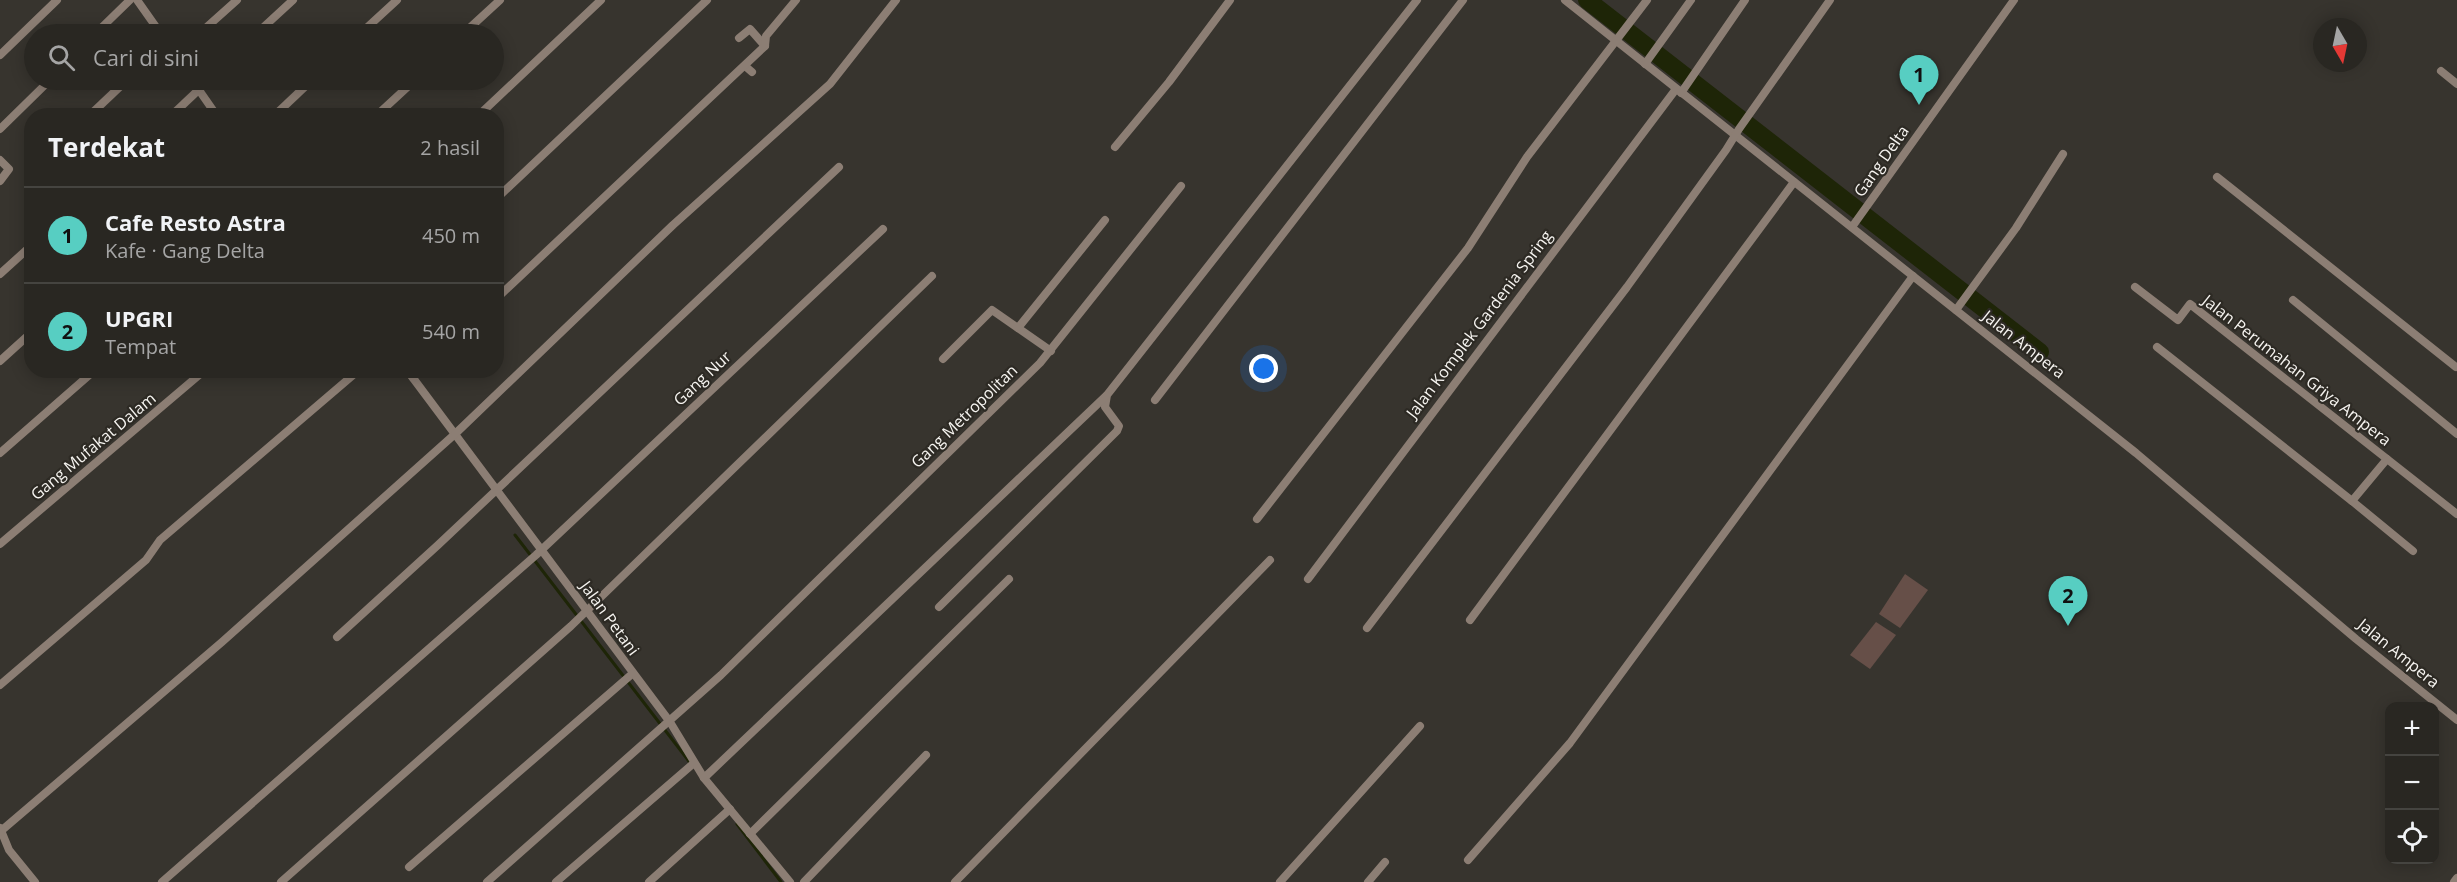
<!DOCTYPE html>
<html lang="id">
<head>
<meta charset="utf-8">
<style>
  body { margin:0; font-family:"Open Sans",sans-serif; background:#312f2a; color:#f1f3f6 }
  .controls { position:absolute; right:18px; bottom:18px; display:grid; overflow:hidden; border-radius:12px; box-shadow:0 3px 15px #0003 }
  .controls button { width:54px; height:54px; display:grid; place-items:center; padding:0; border:0; border-bottom:2px solid #454440; background:#292722; color:#f1f3f6; font:30px sans-serif }
  .compass { position:absolute; left:2313px; top:18px; width:54px; height:54px; border-radius:50%; background:#292722; box-shadow:0 3px 15px #0003; rotate:171deg }
  .you { position:absolute; left:1264px; top:369px; width:21px; height:21px; margin:-15px; border:4px solid #fff; border-radius:50%; background:#1a73e8; box-shadow:0 0 0 9px #1a73e833 }
  .badge { display:grid; place-items:center; width:39px; height:39px; border-radius:50%; background:#57cec2; color:#111; font-size:20px; font-weight:700 }
  .pin { position:absolute; translate:-50% -50px; filter:drop-shadow(0 2px 3px #0008) }
  .pin::after { content:''; position:absolute; top:32px; width:21px; height:18px; background:inherit; clip-path:polygon(0 0,100% 0,50% 100%) }
  .list { margin:0; padding:0; list-style:none }
  h2 { display:flex; justify-content:space-between; align-items:center; height:78px; margin:0; padding:0 24px; font-size:26px }
  h2 small { font-size:20px; font-weight:400; color:#a5a5a5 }
  .list li { display:grid; grid-template-columns:39px 1fr auto; gap:18px; align-items:center; box-sizing:border-box; height:96px; padding:0 24px; border-top:2px solid #454440 }
  .list b { display:block; font-size:22px; white-space:nowrap }
  .list p { margin:0; font-size:20px; white-space:nowrap; color:#a5a5a5 }
  .list em { font-size:20px; font-style:normal; color:#a5a5a5 }
  .icon { flex:none; width:33px; height:33px; fill:none; stroke:currentColor; stroke-width:2; stroke-linecap:round; stroke-linejoin:round }
  .map { position:relative; flex:none; width:2457px; height:882px; overflow:hidden }
  .search { position:absolute; background:#292722; box-shadow:0 3px 15px #0003; left:24px; top:24px; width:480px; height:66px; display:flex; align-items:center; gap:15px; box-sizing:border-box; padding:0 21px; border-radius:33px; color:#a5a5a5; font-size:22px }
  .panel { position:absolute; background:#292722; box-shadow:0 3px 15px #0003; left:24px; top:108px; width:480px; height:270px; border-radius:24px }
  .map>svg:first-child { display:block }
</style>
</head>
<body>
<div class="map">
<svg width="2457" height="882" viewBox="0 0 2457 882">
  <rect width="100%" height="100%" fill="#37342e"/>
  <!-- pitch -->
  <g fill="#664f48">
    <path d="M1905,574L1928,590L1900,628L1879,614Z"/>
    <path d="M1876,622L1896,635L1870,669L1850,655Z"/>
  </g>
  <g fill="none" stroke-linecap="round" stroke-linejoin="round">
    <!-- stream -->
    <g stroke="#1e2507" stroke-width="3">
      <path d="M515,535L691,764"/>
      <path d="M737,824L781,882"/>
    </g>
    <!-- river -->
    <path stroke="#1e2507" stroke-width="18" d="M1587,0L2040,352"/>
    <!-- street -->
    <g stroke="#8c7e74" stroke-width="8">
      <path d="M137,0L161,34"/>
      <path d="M1565,0L2136,453L2356,639L2457,720"/>
      <path d="M95,34L130,0"/>
      <path d="M199,34L237,0"/>
      <path d="M256,34L293,0"/>
      <path d="M360,34L397,0"/>
      <path d="M463,34L500,0"/>
      <path d="M739,38L750,29L765,46"/>
      <path d="M0,55L57,0"/>
      <path d="M1645,64L1691,0"/>
      <path d="M745,66L752,72"/>
      <path d="M2441,71L2457,84"/>
      <path d="M192,80L217,116"/>
      <path d="M1681,93L1745,0"/>
      <path d="M89,116L127,80"/>
      <path d="M171,116L209,80"/>
      <path d="M274,116L312,80"/>
      <path d="M376,116L415,80"/>
      <path d="M478,116L601,0"/>
      <path d="M0,129L50,80"/>
      <path d="M1115,147L1169,82L1230,0"/>
      <path d="M0,160L9,169L0,181"/>
      <path d="M2217,177L2456,367"/>
      <path d="M496,199L707,0"/>
      <path d="M1852,227L2014,0"/>
      <path d="M0,274L32,245"/>
      <path d="M2135,287L2178,320L2190,304L2457,514"/>
      <path d="M496,299L765,46L766,36L796,0"/>
      <path d="M2293,300L2457,434"/>
      <path d="M1956,310L2016,228L2063,154"/>
      <path d="M1018,328L1105,220"/>
      <path d="M2157,347L2352,501"/>
      <path d="M943,359L992,310L1051,351"/>
      <path d="M0,361L32,332"/>
      <path d="M407,370L670,722L704,778L790,882"/>
      <path d="M413,378L420,370"/>
      <path d="M1155,400L1463,0"/>
      <path d="M0,453L95,370"/>
      <path d="M2387,459L2352,501L2413,551"/>
      <path d="M1257,519L1468,248L1527,157L1647,0"/>
      <path d="M0,544L205,370"/>
      <path d="M1308,579L1676,89"/>
      <path d="M939,607L1117,431L1119,426L1105,407L1107,395L1417,0"/>
      <path d="M1470,620L1794,182"/>
      <path d="M1367,628L1627,287L1726,150L1739,129L1830,0"/>
      <path d="M337,637L438,545L839,167"/>
      <path d="M0,685L146,560L160,540L359,370"/>
      <path d="M704,778L1106,396"/>
      <path d="M0,828L9,850L35,882"/>
      <path d="M1,831L222,642L455,434L673,225L830,84L896,0"/>
      <path d="M750,834L1009,579"/>
      <path d="M1468,860L1570,743L1913,276"/>
      <path d="M409,867L632,674"/>
      <path d="M162,882L536,555L883,229"/>
      <path d="M281,882L571,626L932,276"/>
      <path d="M487,882L721,675L1040,363L1181,186"/>
      <path d="M556,882L694,763"/>
      <path d="M649,882L730,809"/>
      <path d="M804,882L926,755"/>
      <path d="M955,882L1270,560"/>
      <path d="M1280,882L1420,726"/>
      <path d="M1368,882L1385,862"/>
      <path d="M2454,882L2457,878"/>
    </g>
  </g>
  <g text-anchor="middle" dominant-baseline="central" stroke-width="4.5" stroke-linejoin="round" paint-order="stroke">
    <!-- street labels -->
    <g font-size="16" fill="#f6f4f0" stroke="#2d2a24">
      <text transform="translate(1881 161) rotate(-55)">Gang Delta</text>
      <text transform="translate(1479 324) rotate(-53)">Jalan Komplek Gardenia Spring</text>
      <text transform="translate(2024 344) rotate(38)">Jalan Ampera</text>
      <text transform="translate(2297 370) rotate(38)">Jalan Perumahan Griya Ampera</text>
      <text transform="translate(702 378) rotate(-43)">Gang Nur</text>
      <text transform="translate(964 416) rotate(-44)">Gang Metropolitan</text>
      <text transform="translate(93 446) rotate(-40)">Gang Mufakat Dalam</text>
      <text transform="translate(610 618) rotate(54)">Jalan Petani</text>
      <text transform="translate(2399 653) rotate(39)">Jalan Ampera</text>
    </g>
  </g>
</svg>
<div class="controls">
<button>+</button>
<button>−</button>
<button><svg class="icon" aria-label="locate" viewBox="0 0 24 24"><circle cx="12" cy="12" r="6"/><path d="M12 2v4M12 18v4M2 12h4M18 12h4"/></svg></button>
</div>
<svg class="compass" viewBox="-18 -18 36 36"><path d="M0-13l5 13h-10z" fill="#e53935"/><path d="M0 13l5-13h-10z" fill="#a5a5a5"/></svg>
<div class="you"></div>
<div class="pin badge" style="left:1919px;top:105px">1</div>
<div class="pin badge" style="left:2068px;top:626px">2</div>
<div class="search"><svg class="icon" aria-label="search" viewBox="0 0 24 24"><circle cx="10" cy="10" r="6"/><path d="M15 15l6 6"/></svg>Cari di sini</div>
<section class="panel">
<h2>Terdekat<small>2 hasil</small></h2>
<ul class="list">
<li><span class="badge">1</span><div><b>Cafe Resto Astra</b><p>Kafe · Gang Delta</p></div><em>450 m</em></li>
<li><span class="badge">2</span><div><b>UPGRI</b><p>Tempat</p></div><em>540 m</em></li>
</ul>
</section>
</div>
</body>
</html>
